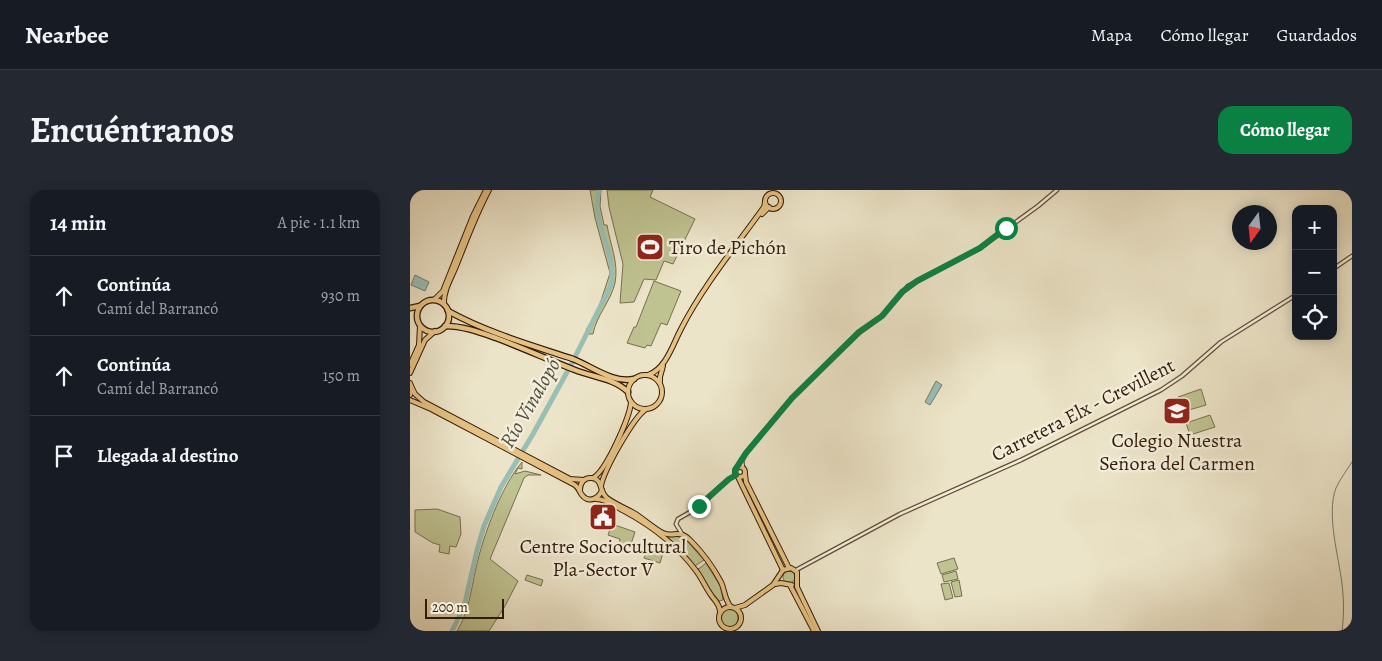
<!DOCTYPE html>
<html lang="es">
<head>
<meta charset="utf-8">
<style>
  body { margin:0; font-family:Alegreya,serif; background:#242831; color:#f1f3f6 }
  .controls { position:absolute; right:15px; top:15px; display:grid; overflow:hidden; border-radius:10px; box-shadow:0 2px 12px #0003 }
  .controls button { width:45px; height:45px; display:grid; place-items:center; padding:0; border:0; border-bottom:1px solid #363941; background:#171b24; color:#f1f3f6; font:25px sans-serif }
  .compass { position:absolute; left:822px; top:15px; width:45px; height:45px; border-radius:50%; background:#171b24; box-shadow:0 2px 12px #0003; rotate:195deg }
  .scale { position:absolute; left:15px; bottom:12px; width:79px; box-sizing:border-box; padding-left:5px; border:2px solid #321c08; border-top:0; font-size:14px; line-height:18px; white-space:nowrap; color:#321c08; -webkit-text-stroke:4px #f3eddb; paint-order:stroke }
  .stop { position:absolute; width:15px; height:15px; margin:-11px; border:4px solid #0b8043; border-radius:50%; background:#fff }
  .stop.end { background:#0b8043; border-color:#fff; box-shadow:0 1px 5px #0008 }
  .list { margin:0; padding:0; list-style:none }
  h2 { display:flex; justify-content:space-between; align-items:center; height:65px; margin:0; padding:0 20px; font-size:21px }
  h2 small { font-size:16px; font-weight:400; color:#9ea1a6 }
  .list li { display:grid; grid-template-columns:32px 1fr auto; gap:15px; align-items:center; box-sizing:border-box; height:80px; padding:0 20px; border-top:1px solid #363941 }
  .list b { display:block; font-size:19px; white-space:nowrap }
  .list p { margin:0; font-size:16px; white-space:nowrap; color:#9ea1a6 }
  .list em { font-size:16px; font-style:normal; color:#9ea1a6 }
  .icon { flex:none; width:28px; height:28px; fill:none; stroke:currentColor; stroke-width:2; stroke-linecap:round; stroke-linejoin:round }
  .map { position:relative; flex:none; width:942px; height:441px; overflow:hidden; border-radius:15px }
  header { display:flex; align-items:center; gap:30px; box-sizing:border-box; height:70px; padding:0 25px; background:#171b24; border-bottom:1px solid #363941 }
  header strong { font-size:24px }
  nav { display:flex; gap:28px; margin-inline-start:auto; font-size:18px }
  .intro { display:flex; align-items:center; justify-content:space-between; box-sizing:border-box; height:120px; padding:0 30px }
  h1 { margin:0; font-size:35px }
  .button { padding:12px 22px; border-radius:15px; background:#0b8043; color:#fff; font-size:18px; font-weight:700 }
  main { display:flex; gap:30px; padding:0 30px }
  aside { flex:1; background:#171b24; border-radius:15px; box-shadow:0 2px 12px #0003 }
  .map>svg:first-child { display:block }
</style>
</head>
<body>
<header>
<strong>Nearbee</strong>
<nav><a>Mapa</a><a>Cómo llegar</a><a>Guardados</a></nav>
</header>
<div class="intro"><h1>Encuéntranos</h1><a class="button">Cómo llegar</a></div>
<main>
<aside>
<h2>14 min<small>A pie · 1.1 km</small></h2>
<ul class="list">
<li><svg class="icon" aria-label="ahead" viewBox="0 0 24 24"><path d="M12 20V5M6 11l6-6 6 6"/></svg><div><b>Continúa</b><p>Camí del Barrancó</p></div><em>930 m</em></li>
<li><svg class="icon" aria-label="ahead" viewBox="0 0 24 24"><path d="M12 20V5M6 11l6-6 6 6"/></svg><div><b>Continúa</b><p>Camí del Barrancó</p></div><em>150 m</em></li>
<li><svg class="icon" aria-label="arrive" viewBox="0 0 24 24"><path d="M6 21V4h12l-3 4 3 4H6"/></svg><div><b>Llegada al destino</b></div></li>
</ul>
</aside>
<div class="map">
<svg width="942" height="441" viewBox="0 0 942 441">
  <rect width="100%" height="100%" fill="#ece4c8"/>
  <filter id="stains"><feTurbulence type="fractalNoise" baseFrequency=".004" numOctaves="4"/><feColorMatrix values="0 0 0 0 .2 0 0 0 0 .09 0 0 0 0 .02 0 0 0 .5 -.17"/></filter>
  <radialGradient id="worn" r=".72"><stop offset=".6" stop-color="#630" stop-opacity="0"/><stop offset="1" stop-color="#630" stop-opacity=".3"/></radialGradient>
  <!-- green -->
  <g fill="#bfc291" stroke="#786f4c">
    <path d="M180,0H191L190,16L194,35H197C200,54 209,73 205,93C201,111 186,126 183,144H179L176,140L188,120L200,83L185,28Z"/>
    <path d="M197,0H243L240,7L285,29L263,74L254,71L246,90L234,89L224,112L210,113L213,74L199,17Z"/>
    <path d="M244,91L271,101L257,135L251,133L241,156L237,155L235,158L217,153L224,137H226Z"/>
    <path d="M791,199L796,215L772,222L768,207Z"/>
    <path d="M800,225L805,237L780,245L776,233Z"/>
    <path d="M112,272V279L108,278L105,284L115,281L131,285H118L114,288L80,369L108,391L95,416L79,441H47C59,421 61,400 66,378C73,346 91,297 112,272Z"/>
    <path d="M27,319L50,327L51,344L46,357L40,356L39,364L29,362L30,355L23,353L5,342V320Z"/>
    <path d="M202,334L225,342L218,363L207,360L210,349L198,345Z"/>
    <path d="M266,346L276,350L294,370L285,376L265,354L256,347Z"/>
    <path d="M238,359L253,363L250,373L234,368Z"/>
    <path d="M544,368L548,379L531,384L527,373Z"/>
    <path d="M296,373L311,397L313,410L309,411L302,403L287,379L290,378Z"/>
    <circle cx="379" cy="387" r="6"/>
    <path d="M546,381L548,389L534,392L532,385Z"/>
    <path d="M117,385L133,390L131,396L115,390Z"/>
    <path d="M549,390L552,406L545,407L541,392Z"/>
    <path d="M539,393L543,408L535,410L531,394Z"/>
    <circle cx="319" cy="428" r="9"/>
  </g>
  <!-- water -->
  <g fill="#99bfb4" stroke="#707e6f">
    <path d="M5,85L19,92L15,101L1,95Z"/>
    <path d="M526,191L532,195L520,215L515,212Z"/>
  </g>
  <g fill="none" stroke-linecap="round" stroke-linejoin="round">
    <!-- stream -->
    <path stroke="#707e6f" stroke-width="1" d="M932,441C934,426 934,410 932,394C929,368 916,324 926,298C930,289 937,280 942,272"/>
    <!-- river -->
    <path stroke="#99bfb4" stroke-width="5" d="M42,441L54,417L67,360L74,336L91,297L123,244L162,173L201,95C206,66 190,47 187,19C186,13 188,7 189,0"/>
    <defs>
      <g id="minor">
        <path d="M923,79L942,66"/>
        <path d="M332,271L333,278"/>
        <path d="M329,277L336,263L382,208L449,143L472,126L498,96L570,58L628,16L647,0"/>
        <path d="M272,344L266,334L268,329L282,321L319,289L326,285"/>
        <path d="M386,380L490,324L611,270L751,200L772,186L811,152L886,105"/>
      </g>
      <g id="major">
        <circle cx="363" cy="11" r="8"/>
        <path d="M352,24L359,17"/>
        <path d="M24,110L33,101L63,26L76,0"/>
        <path d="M34,114C33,101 42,87 47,74C57,49 66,24 79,0"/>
        <path d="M0,175L9,155L10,136"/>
        <path d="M0,183L15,150L25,141"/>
        <circle cx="235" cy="202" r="17"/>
        <path d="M238,185C256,179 263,154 271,139C293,96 326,56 354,17L355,12"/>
        <path d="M0,193L2,199L0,205"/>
        <path d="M250,193V187L253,176"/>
        <path d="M1,196L5,204L14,212L160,289L174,290"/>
        <path d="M0,210L21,219L165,295C169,298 169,301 172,305C179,314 189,308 192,300"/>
        <circle cx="330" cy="282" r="5"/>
        <path d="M335,284L336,292L379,378"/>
        <path d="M328,287L373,380"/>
        <path d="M183,288C196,281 220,227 221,212"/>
        <path d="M191,296C194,280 223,228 236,219"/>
        <path d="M170,300C170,293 174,287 182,288C193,289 189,302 197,308C205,314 215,318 224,323C234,329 243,338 253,343C265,348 268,338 281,351C293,363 303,377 311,392C315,400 314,409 321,417"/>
        <path d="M186,309C196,309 205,316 214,321C242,336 268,356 287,382C292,389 296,398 301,405C305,411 309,413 310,421"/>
        <path d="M365,394L371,393L382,395"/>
        <path d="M380,395L404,441"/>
        <circle cx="320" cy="428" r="11"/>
        <path d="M325,418L335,415L363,395L373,380L381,378L387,382V397L408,441"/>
      </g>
      <g id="highway">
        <circle cx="23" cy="126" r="16"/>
        <path d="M0,118L10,116"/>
        <path d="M38,121C78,143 121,155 163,169C181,176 204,194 224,189"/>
        <path d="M35,136C53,136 69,142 86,148C113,158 139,170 165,180C182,187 204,188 218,202"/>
      </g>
    </defs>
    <!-- minor casing -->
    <use href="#minor" stroke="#604e38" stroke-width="5"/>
    <!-- major casing -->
    <use href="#major" stroke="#321c08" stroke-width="6"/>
    <!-- highway casing -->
    <use href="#highway" stroke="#321c08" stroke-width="7"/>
    <!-- minor -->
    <use href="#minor" stroke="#f3eddb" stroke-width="2.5"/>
    <!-- major -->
    <use href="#major" stroke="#e6c284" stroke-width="4"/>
    <!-- highway -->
    <use href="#highway" stroke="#e6c284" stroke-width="4.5"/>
  </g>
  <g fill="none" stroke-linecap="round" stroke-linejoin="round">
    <!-- route -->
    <path stroke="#0b8043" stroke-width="6" d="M289,316L319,289L326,285L325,280L336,263L382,208L449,142L472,126L492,102L507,91L570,58L596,38"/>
  </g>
  <!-- icons -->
  <defs>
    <symbol id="stadium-square" viewBox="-11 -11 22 22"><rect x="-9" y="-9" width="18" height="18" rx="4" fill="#8f2418" stroke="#f3eddb"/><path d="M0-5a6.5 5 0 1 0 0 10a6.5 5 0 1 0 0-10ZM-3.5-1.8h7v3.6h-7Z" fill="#fff"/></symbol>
    <symbol id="school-square" viewBox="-11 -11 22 22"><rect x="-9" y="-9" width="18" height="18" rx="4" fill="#8f2418" stroke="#f3eddb"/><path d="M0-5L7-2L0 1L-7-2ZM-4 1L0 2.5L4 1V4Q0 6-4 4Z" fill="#fff"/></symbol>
    <symbol id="civic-square" viewBox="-11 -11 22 22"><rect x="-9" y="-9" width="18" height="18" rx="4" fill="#8f2418" stroke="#f3eddb"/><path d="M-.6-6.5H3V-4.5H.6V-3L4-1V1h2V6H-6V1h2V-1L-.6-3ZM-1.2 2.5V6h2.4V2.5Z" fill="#fff"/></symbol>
  </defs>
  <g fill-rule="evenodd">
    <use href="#stadium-square" x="224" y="41" width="32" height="32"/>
    <use href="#school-square" x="751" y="205" width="32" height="32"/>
    <use href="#civic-square" x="177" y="311" width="32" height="32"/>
  </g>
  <g text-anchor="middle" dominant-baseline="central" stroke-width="5" stroke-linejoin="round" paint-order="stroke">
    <!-- poi labels -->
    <g font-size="20" fill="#321c08" stroke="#f3eddb">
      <text x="259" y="57" text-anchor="start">Tiro de Pichón</text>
      <text x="767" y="250">Colegio Nuestra<tspan x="767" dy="23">Señora del Carmen</tspan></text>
      <text x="193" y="356">Centre Sociocultural<tspan x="193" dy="23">Pla-Sector V</tspan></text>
    </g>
    <!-- street labels -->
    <g font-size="20" fill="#321c08" stroke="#f3eddb">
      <text transform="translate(673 220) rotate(-27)">Carretera Elx - Crevillent</text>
    </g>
    <!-- water labels -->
    <g font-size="21" font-style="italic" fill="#514d3c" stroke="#f3eddb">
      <text transform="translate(120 213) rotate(-60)">Río Vinalopó</text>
    </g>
  </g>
  <rect width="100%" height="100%" filter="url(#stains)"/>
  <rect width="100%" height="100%" fill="url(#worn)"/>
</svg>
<div class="controls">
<button>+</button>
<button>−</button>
<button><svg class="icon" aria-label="locate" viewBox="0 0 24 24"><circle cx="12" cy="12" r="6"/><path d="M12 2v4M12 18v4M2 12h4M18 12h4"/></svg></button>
</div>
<svg class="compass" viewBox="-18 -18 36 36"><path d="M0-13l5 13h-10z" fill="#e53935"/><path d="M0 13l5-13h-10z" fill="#9ea1a6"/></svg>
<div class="scale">200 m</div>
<div class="stop" style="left:596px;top:38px"></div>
<div class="stop end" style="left:289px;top:316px"></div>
</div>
</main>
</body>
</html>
